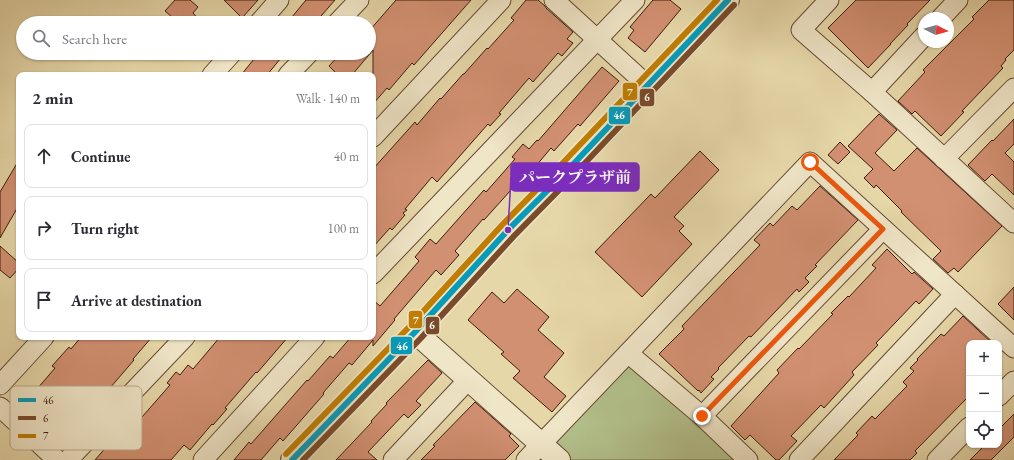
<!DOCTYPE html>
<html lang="en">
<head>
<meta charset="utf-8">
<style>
  body { margin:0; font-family:"EB Garamond","Noto Serif JP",serif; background:#f7f7f7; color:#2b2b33 }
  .controls { position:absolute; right:12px; bottom:12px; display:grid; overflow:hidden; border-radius:8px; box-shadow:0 1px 3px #0004 }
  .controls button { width:36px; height:36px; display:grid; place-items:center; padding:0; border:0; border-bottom:1px solid #e1e1e2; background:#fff; color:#2b2b33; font:20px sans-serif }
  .compass { position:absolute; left:918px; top:12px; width:36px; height:36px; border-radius:50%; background:#fff; box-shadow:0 1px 3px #0004; rotate:95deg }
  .stop { position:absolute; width:12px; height:12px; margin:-9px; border:3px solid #ea580c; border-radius:50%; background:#fff }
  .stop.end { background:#ea580c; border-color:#fff; box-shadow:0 1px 4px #0008 }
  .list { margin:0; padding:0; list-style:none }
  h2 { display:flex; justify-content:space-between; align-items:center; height:52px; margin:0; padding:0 16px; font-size:17px }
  h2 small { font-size:13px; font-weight:400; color:#7c7c81 }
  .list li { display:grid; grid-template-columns:26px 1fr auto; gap:12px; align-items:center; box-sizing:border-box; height:64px; margin:0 8px 8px; padding:0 8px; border:1px solid #e1e1e2; border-radius:8px }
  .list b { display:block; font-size:15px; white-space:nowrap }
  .list em { font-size:13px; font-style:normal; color:#7c7c81 }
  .icon { flex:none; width:22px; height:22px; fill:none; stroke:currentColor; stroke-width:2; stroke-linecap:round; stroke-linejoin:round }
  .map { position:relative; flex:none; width:1014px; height:460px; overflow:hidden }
  .search { position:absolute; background:#fff; box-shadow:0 1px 3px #0004; left:16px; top:16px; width:360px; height:44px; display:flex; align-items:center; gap:10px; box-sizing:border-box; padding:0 14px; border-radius:22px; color:#7c7c81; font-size:15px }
  .panel { position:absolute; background:#fff; box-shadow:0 1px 3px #0004; left:16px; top:72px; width:360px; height:268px; border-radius:8px }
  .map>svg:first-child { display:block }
</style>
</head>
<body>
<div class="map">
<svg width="1014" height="460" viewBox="0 0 1014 460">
  <rect width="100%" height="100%" fill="#e6d7a9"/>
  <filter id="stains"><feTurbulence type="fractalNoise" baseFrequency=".005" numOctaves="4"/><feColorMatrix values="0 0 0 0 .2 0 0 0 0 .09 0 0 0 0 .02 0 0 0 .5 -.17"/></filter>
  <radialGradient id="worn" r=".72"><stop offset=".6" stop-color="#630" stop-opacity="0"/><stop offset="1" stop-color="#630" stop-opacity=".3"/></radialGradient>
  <!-- green -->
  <path fill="#b2bf8a" stroke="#786e4a" d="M628,353L748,460H559L541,444Z"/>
  <!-- building -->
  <g fill="#d29072" stroke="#3d1c0b">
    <path d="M175,0H190L198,7L193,13L202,23H179L165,11Z"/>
    <path d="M224,0H258L242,18Z"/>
    <path d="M306,0H335L315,23H287Z"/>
    <path d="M396,0H471L414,65L412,63L389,90L387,88L373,104V50L352,75H338L329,66L341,53H369V31Z"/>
    <path d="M526,0H538L545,6L546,8L573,32L567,39L573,43L562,56L558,53L533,82L529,78L499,113L501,114L490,126L488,124L437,182L432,177L405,209L407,210L403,213L405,215L392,230L390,228L373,247V169L415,122L417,125L440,98L441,99L463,74H464L487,48L488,49L514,20L511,18Z"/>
    <path d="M653,0H670L681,9L645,52L628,38L634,30L630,27Z"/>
    <path d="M856,0H930L907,24L908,25L890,44H891L868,68L828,28Z"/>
    <path d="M989,0H1014V50L1005,59L1006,60L1001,66L1003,68L962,111L964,112L941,136L915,111L912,114L898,101L925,72L923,70L974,19L972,17Z"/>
    <path d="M259,53H285L267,75H241Z"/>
    <path d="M602,67L619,81L580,126L578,124L554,151L551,148L530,173L528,171L484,220L483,219L455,251L459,255L441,275L436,270L394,319L395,320L373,346V340L352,365L349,363L323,393L324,394L283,441L280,438L261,460H234L249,442L251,444L307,380L308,381L330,356L333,358L351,337H373V300L380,306L419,261L415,257L430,239L436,244L484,190L486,192L501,175L515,159L512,157L523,144L529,149L537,140L538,141Z"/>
    <path d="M879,114L897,130L875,153L894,171L917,148L1002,226L958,272L954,268L948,273L933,259L941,251L901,212L902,211L876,185L874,188L864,178L873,169L848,146Z"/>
    <path d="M1014,119V144L1005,153L1014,162V195L992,174L985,181L968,165L992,140L993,141Z"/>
    <path d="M840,142L850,152L838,164L828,155Z"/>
    <path d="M700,151L719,170L674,217L684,226L679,231L692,244L642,297L595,252L651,194L655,198Z"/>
    <path d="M19,160V205L0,238V192Z"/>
    <path d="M820,186L858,220L815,265L817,266L805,278L809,282L799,292L797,289L751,337L749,336L718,368L719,369L711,377L714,379L701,393L699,390L698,391L659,354L684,329L682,326L760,245L754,240L770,223L773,226L792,206L797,210Z"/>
    <path d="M0,246L19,263V268L10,278L0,270Z"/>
    <path d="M887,249L912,274L914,272L933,289L919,304L916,301L876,343L878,345L852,372L854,375L824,408L821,405L791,436L797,441L779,460H776L750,435L745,440L731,426L779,373L777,370L798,348L799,349L833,314L831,313L848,296L849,297L876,268L872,265Z"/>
    <path d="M1014,287V320L998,304Z"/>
    <path d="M517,289L549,317L538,330L564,353L544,377L566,396L552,412L513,378L520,371L501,354L504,352L468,320L492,292L504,303Z"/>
    <path d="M963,316L992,343H969V396L915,451L917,453L910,460H834L858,435L856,433L872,416L875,419L907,386L903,382L914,371L910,368L918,360L917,359L941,334L944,336Z"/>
    <path d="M81,337H152L133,359L134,360L110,388L112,390L95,409L93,407L77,426L72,422L68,427L31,396L55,368L52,366L69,347L71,349Z"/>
    <path d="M220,337H288L257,373L256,372L225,408L227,409L213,425L212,424L190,450L184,445L171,460H95L115,437L118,440L140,414L142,417L170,385L167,383L176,372L180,375L188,365L193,369Z"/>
    <path d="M428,360L442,373L416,401L421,405L408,418L404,414L368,452L377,460H336L372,422L371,421L387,404L386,403Z"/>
    <path d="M475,402L511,434L509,436L519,446L505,460H421L435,446L433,445Z"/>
    <path d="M1014,414V437L991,460H970L985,445H999V429Z"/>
  </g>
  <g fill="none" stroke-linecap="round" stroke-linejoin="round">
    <defs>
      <g id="minor">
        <path d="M554,0L647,85"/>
        <path d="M829,0L801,30L872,92L924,36"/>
        <path d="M941,18L958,0"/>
        <path d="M259,23L279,0"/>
        <path d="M337,23L359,0"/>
        <path d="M212,75L232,53"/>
        <path d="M288,75L309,53"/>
        <path d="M872,92L1014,223"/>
        <path d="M373,137L501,0"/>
        <path d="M944,159L1014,88"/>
        <path d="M373,274L635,0"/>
        <path d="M628,353L702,416L748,460"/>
        <path d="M0,385L44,337"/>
        <path d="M999,396L1014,381"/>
        <path d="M0,407L57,460"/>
        <path d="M702,416L883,229"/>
        <path d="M68,460L185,337"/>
        <path d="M203,460L315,337"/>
        <path d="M393,460L468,380"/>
        <path d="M526,460L810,162L1014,348"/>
        <path d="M799,460L955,294"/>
        <path d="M937,460L969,427"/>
      </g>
      <g id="tertiary">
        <path d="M415,332L559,460"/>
        <path d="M292,460L415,332L508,230L564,174L728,0"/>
      </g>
    </defs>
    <!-- minor casing -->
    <use href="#minor" stroke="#674b32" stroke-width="21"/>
    <!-- tertiary casing -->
    <use href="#tertiary" stroke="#674b32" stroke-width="24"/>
    <!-- minor -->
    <use href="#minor" stroke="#efe5c7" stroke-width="19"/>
    <!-- tertiary -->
    <use href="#tertiary" stroke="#efe5c7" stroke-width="22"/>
    <defs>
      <path id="bus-1" d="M292,460L415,332L508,230L564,174L728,0"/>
      <path id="bus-2" d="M303,460L421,338L514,236L570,179L734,5"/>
      <path id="bus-3" d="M286,454L409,327L502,225L558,168L717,0"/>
    </defs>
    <!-- bus-1 casing -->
    <use href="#bus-1" stroke="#efe5c7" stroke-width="9"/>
    <!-- bus-2 casing -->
    <use href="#bus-2" stroke="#efe5c7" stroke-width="9"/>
    <!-- bus-3 casing -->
    <use href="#bus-3" stroke="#efe5c7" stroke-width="9"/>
    <!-- bus-1 -->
    <use href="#bus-1" stroke="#069bba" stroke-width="6"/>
    <!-- bus-2 -->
    <use href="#bus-2" stroke="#7a4b2a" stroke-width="6"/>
    <!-- bus-3 -->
    <use href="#bus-3" stroke="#bf7d03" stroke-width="6"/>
  </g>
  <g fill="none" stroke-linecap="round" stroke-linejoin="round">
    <!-- route -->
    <path stroke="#ea580c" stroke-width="5" d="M702,416L883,229L810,162"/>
  </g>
  <!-- legend -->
  <rect x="10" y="386" width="132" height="64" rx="6" fill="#efe5c7" stroke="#baa98f" stroke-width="1"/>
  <rect x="18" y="398" width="18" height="4" fill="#069bba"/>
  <rect x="18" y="416" width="18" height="4" fill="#7a4b2a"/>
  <rect x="18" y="434" width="18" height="4" fill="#bf7d03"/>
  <g font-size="11" fill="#3d1c0b">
    <text x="43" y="404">46</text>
    <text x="43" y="422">6</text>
    <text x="43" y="440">7</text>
  </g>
  <!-- callouts -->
  <path fill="none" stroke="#7b2cbf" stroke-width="1.5" d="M508 230L511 177"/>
  <circle fill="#7b2cbf" stroke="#efe5c7" stroke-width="1.5" cx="508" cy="230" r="4"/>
  <rect fill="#7b2cbf" stroke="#7b2cbf" stroke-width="1.5" x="511" y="163" width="128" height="28" rx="4"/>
  <g font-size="16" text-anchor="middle" font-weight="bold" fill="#fff">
    <text x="575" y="183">パークプラザ前</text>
  </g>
  <g stroke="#efe5c7" stroke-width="1.5">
    <rect x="622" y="82" width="16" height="19" rx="4" fill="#bf7d03"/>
    <rect x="639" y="88" width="16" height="19" rx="4" fill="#7a4b2a"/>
    <rect x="608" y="106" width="23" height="19" rx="4" fill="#069bba"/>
    <rect x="408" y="310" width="15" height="19" rx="4" fill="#bf7d03"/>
    <rect x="425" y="316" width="15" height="19" rx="4" fill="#7a4b2a"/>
    <rect x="390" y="336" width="23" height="19" rx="4" fill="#069bba"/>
  </g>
  <g font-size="11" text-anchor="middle" font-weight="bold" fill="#fff">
    <text x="630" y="96">7</text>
    <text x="647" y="101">6</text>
    <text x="619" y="119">46</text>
    <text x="416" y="324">7</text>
    <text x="432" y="329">6</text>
    <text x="402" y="350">46</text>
  </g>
  <rect width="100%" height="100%" filter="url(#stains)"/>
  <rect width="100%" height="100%" fill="url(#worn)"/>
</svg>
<div class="controls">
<button>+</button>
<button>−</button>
<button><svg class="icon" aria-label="locate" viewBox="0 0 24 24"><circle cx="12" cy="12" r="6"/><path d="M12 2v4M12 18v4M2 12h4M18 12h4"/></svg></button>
</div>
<svg class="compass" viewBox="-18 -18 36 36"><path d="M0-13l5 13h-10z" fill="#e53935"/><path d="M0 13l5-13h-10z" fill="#7c7c81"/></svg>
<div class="stop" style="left:810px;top:162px"></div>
<div class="stop end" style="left:702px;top:416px"></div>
<div class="search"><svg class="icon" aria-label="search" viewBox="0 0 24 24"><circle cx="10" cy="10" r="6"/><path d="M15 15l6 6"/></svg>Search here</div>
<section class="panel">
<h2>2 min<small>Walk · 140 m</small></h2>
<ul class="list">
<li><svg class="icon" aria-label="ahead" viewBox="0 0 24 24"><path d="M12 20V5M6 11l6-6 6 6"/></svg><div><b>Continue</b></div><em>40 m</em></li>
<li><svg class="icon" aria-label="right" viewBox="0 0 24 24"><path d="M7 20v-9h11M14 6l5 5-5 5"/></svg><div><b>Turn right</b></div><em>100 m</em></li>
<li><svg class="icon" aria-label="arrive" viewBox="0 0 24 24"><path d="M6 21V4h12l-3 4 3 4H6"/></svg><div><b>Arrive at destination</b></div></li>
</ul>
</section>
</div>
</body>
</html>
